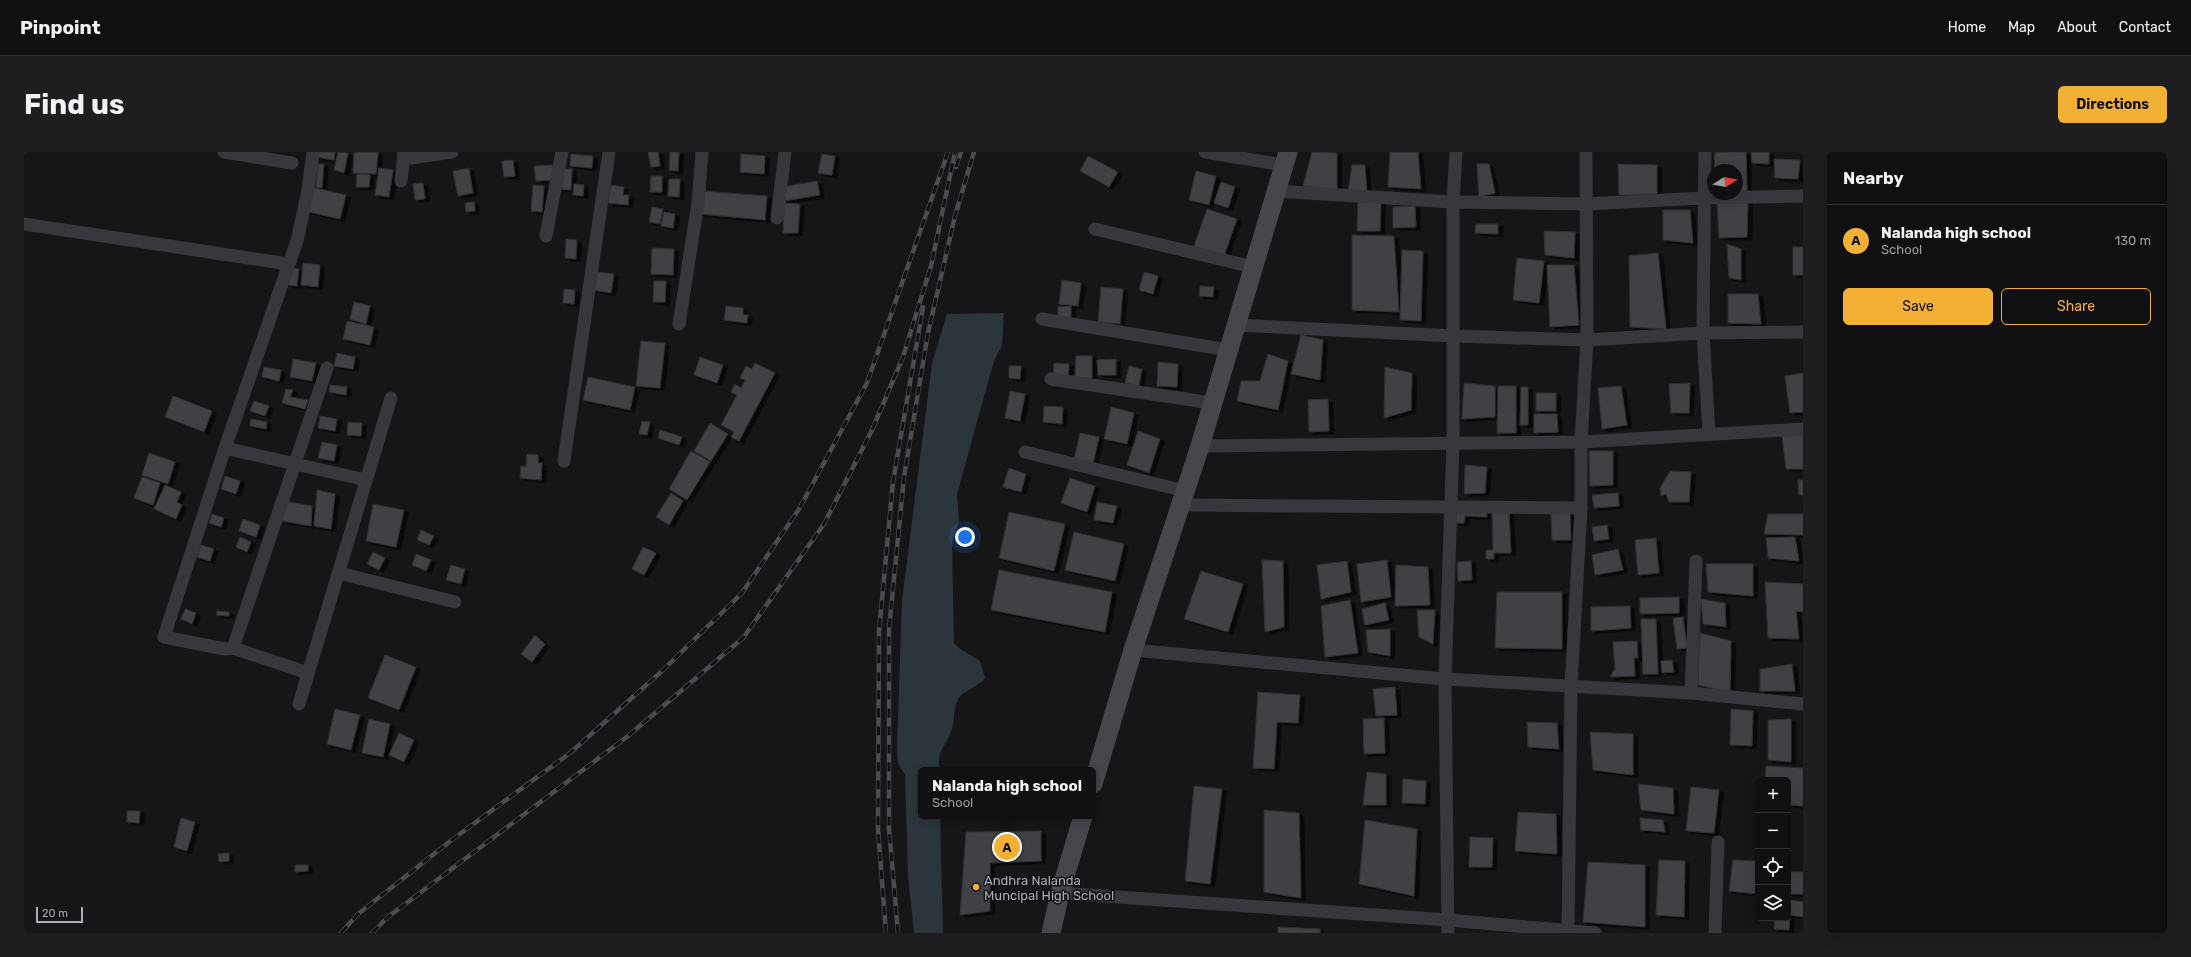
<!DOCTYPE html>
<html lang="en">
<head>
<meta charset="utf-8">
<style>
  body { margin:0; font-family:Rubik,sans-serif; background:#1e1e20; color:#f1f3f6 }
  .controls { position:absolute; right:12px; bottom:12px; display:grid; overflow:hidden; border-radius:6px; box-shadow:0 4px 16px #0002 }
  .controls button { width:36px; height:36px; display:grid; place-items:center; padding:0; border:0; border-bottom:1px solid #303032; background:#101012; color:#f1f3f6; font:20px sans-serif }
  .compass { position:absolute; left:1683px; top:12px; width:36px; height:36px; border-radius:50%; background:#101012; box-shadow:0 4px 16px #0002; rotate:79deg }
  .scale { position:absolute; left:12px; bottom:10px; width:47px; box-sizing:border-box; padding-left:4px; border:2px solid #a8adb8; border-top:0; font-size:11px; line-height:14px; white-space:nowrap; color:#a8adb8; -webkit-text-stroke:3px #111113; paint-order:stroke }
  .you { position:absolute; left:941px; top:385px; width:14px; height:14px; margin:-10px; border:3px solid #fff; border-radius:50%; background:#1a73e8; box-shadow:0 0 0 6px #1a73e833 }
  .badge { display:grid; place-items:center; width:26px; height:26px; border-radius:50%; background:#f2b134; color:#111; font-size:13px; font-weight:700 }
  .pin { position:absolute; translate:-50% -50%; border:2px solid #fff; box-shadow:0 1px 4px #0006 }
  .popup { position:absolute; left:894px; top:615px; width:178px; height:52px; box-sizing:border-box; display:grid; place-content:center; border-radius:6px; background:#101012; filter:drop-shadow(0 1px 3px #0005); font-size:13px; white-space:nowrap; color:#9c9d9f }
  .popup b { font-size:15px; color:#f1f3f6 }
  .popup::after { content:''; position:absolute; left:50%; top:100%; margin-left:-8px; border:8px solid transparent; border-top-color:#101012 }
  .list { margin:0; padding:0; list-style:none }
  h2 { display:flex; justify-content:space-between; align-items:center; height:52px; margin:0; padding:0 16px; font-size:17px }
  h2 small { font-size:13px; font-weight:400; color:#9c9d9f }
  .list li { display:grid; grid-template-columns:26px 1fr auto; gap:12px; align-items:center; box-sizing:border-box; height:72px; padding:0 16px; border-top:1px solid #303032 }
  .list b { display:block; font-size:15px; white-space:nowrap }
  .list p { margin:0; font-size:13px; white-space:nowrap; color:#9c9d9f }
  .list em { font-size:13px; font-style:normal; color:#9c9d9f }
  .actions { display:flex; gap:8px; padding:12px 16px }
  .actions a { flex:1; padding:9px 0; border:1px solid #f2b134; border-radius:6px; text-align:center; font-size:14px; color:#f2b134 }
  .actions .main { background:#f2b134; color:#111 }
  .icon { flex:none; width:22px; height:22px; fill:none; stroke:currentColor; stroke-width:2; stroke-linecap:round; stroke-linejoin:round }
  .map { position:relative; flex:none; width:1779px; height:781px; overflow:hidden; border-radius:6px }
  header { display:flex; align-items:center; gap:24px; box-sizing:border-box; height:56px; padding:0 20px; background:#101012; border-bottom:1px solid #303032 }
  header strong { font-size:19px }
  nav { display:flex; gap:22px; margin-inline-start:auto; font-size:14px }
  .intro { display:flex; align-items:center; justify-content:space-between; box-sizing:border-box; height:96px; padding:0 24px }
  h1 { margin:0; font-size:28px }
  .button { padding:10px 18px; border-radius:6px; background:#f2b134; color:#111; font-size:14px; font-weight:700 }
  main { display:flex; gap:24px; padding:0 24px }
  aside { flex:1; background:#101012; border-radius:6px; box-shadow:0 4px 16px #0002 }
  .map>svg:first-child { display:block }
</style>
</head>
<body>
<header>
<strong>Pinpoint</strong>
<nav><a>Home</a><a>Map</a><a>About</a><a>Contact</a></nav>
</header>
<div class="intro"><h1>Find us</h1><a class="button">Directions</a></div>
<main>
<div class="map">
<svg width="1779" height="781" viewBox="0 0 1779 781">
  <defs>
    <filter id="shadow"><feDropShadow dx="4.5" dy="2.5" stdDeviation="0" flood-color="#0009"/></filter>
  </defs>
  <rect width="100%" height="100%" fill="#161618"/>
  <!-- water -->
  <path fill="#2c353c" d="M980,161L978,193L970,209L933,342L935,369L928,391L930,491L936,497L956,509L961,526C954,535 939,539 934,547C929,557 931,568 928,577C922,596 914,594 915,618H897V664H916L919,777V781H890L884,725L881,623L874,611L873,598L878,449L908,211L923,162Z"/>
  <!-- building -->
  <g fill="#404145" stroke="#303034" filter="url(#shadow)">
    <path d="M293,0H311L310,8L292,5Z"/>
    <path d="M314,0L324,1L320,21L310,18Z"/>
    <path d="M330,0H354L352,22L329,21Z"/>
    <path d="M624,0H634L636,14L627,15Z"/>
    <path d="M646,0H655L654,19L645,18Z"/>
    <path d="M1288,0L1313,1V38L1279,34Z"/>
    <path d="M1366,0H1394L1397,37L1364,35Z"/>
    <path d="M1691,0H1722L1723,39L1713,40V18H1690Z"/>
    <path d="M1727,0H1745V12L1728,11Z"/>
    <path d="M547,2L569,4L568,16L546,14Z"/>
    <path d="M717,2L741,4L740,22L716,20Z"/>
    <path d="M798,2L811,4L808,23L794,21Z"/>
    <path d="M1064,4L1094,20L1085,35L1056,19Z"/>
    <path d="M1750,7L1776,8L1774,27L1751,26Z"/>
    <path d="M489,8L491,24L480,25L478,9Z"/>
    <path d="M294,12H300L298,36L292,35Z"/>
    <path d="M1453,12H1465L1471,41L1455,45Z"/>
    <path d="M1594,12L1633,13V42L1595,43Z"/>
    <path d="M529,13L530,28L512,29L510,14Z"/>
    <path d="M1328,13H1341L1343,41L1324,40Z"/>
    <path d="M355,16L369,18L365,45L351,43Z"/>
    <path d="M445,16L449,41L434,44L429,19Z"/>
    <path d="M536,17H548L547,38L535,37Z"/>
    <path d="M1172,19L1192,24L1185,53L1165,48Z"/>
    <path d="M333,22L346,23L345,35H332Z"/>
    <path d="M627,24H638V40H626Z"/>
    <path d="M645,27H656L655,45L644,44Z"/>
    <path d="M793,29L796,43L760,49L758,35Z"/>
    <path d="M1197,30L1211,35L1204,56L1190,51Z"/>
    <path d="M399,31L401,47L391,48L389,32Z"/>
    <path d="M550,32L560,33L559,44L549,43Z"/>
    <path d="M509,33L520,34L518,60L507,59Z"/>
    <path d="M587,33L600,35L599,43H605L604,53L584,51Z"/>
    <path d="M287,35L322,43L316,67L281,59Z"/>
    <path d="M678,39L743,44L741,68L676,62Z"/>
    <path d="M1334,48L1357,50L1356,79H1333Z"/>
    <path d="M1724,49L1723,85L1695,86L1693,50Z"/>
    <path d="M450,50L451,59L442,60L441,51Z"/>
    <path d="M760,51L776,52L774,81H759Z"/>
    <path d="M1391,54L1392,75L1369,76V55Z"/>
    <path d="M628,55L639,57L636,72L625,70Z"/>
    <path d="M1183,57L1213,67L1199,107L1169,97Z"/>
    <path d="M1639,58H1666L1669,91L1639,88Z"/>
    <path d="M640,60L651,62L649,76L637,74Z"/>
    <path d="M1452,72H1474V82L1451,81Z"/>
    <path d="M1520,79L1551,80L1550,106L1521,103Z"/>
    <path d="M1328,83L1370,84L1375,160L1328,158Z"/>
    <path d="M542,87L553,88L552,107L541,106Z"/>
    <path d="M1703,92L1717,97V128L1705,126Z"/>
    <rect x="1769" y="95" width="10" height="28"/>
    <path d="M628,96L650,97L649,123L627,122Z"/>
    <path d="M1378,98L1399,99L1397,169L1376,168Z"/>
    <path d="M1634,101L1642,177L1606,175L1605,104Z"/>
    <path d="M1493,106L1520,109L1515,151L1489,148Z"/>
    <path d="M279,111L296,113L294,135L277,133Z"/>
    <path d="M1523,113H1550L1555,173L1526,175Z"/>
    <path d="M266,116L275,117L273,134L264,133Z"/>
    <path d="M572,120L590,122L587,141L570,138Z"/>
    <path d="M1120,120L1134,124L1129,142L1115,138Z"/>
    <path d="M1038,128L1057,131L1054,154L1035,152Z"/>
    <path d="M630,129H642L641,150H629Z"/>
    <path d="M1176,134L1190,135L1189,145L1175,144Z"/>
    <path d="M1077,135L1099,137L1096,172L1074,170Z"/>
    <path d="M540,137L551,138L550,152L539,151Z"/>
    <path d="M1704,142H1734L1737,172L1704,171Z"/>
    <path d="M330,150L346,154L342,172L326,167Z"/>
    <path d="M702,154L719,156V163H724L723,171L700,168Z"/>
    <path d="M1047,154V166H1034V155Z"/>
    <path d="M323,169L350,175L346,193L319,187Z"/>
    <path d="M1277,183L1299,188L1296,228L1267,222Z"/>
    <path d="M617,189L641,191L636,236L612,234Z"/>
    <path d="M313,201L331,205L329,217L310,214Z"/>
    <path d="M1244,202L1264,209L1254,258L1213,249L1217,229H1236Z"/>
    <path d="M1052,204H1068V226H1051Z"/>
    <path d="M676,205L699,213L693,231L670,223Z"/>
    <path d="M269,207L292,211L288,229L266,225Z"/>
    <path d="M1092,207V223H1074L1073,208Z"/>
    <path d="M1134,210L1154,212L1153,235L1133,234Z"/>
    <path d="M731,211L751,221L715,289L707,285L710,280L697,273L713,243L707,240L711,232L717,236L721,228L716,226L722,214L728,217Z"/>
    <path d="M1030,211L1045,212L1044,228H1029Z"/>
    <path d="M985,214H997L996,227L985,226Z"/>
    <path d="M1105,214L1118,217L1115,234L1101,231Z"/>
    <path d="M240,215L257,218L255,229L238,225Z"/>
    <path d="M1361,215L1388,221L1387,258L1360,266Z"/>
    <path d="M1779,221V260L1766,261L1761,224Z"/>
    <path d="M564,225L611,235L606,258L559,248Z"/>
    <path d="M1440,231L1471,234V265L1438,267Z"/>
    <path d="M1666,231L1665,261H1647L1645,232Z"/>
    <path d="M306,233L323,235L322,243L305,240Z"/>
    <path d="M1474,234H1492V281H1473Z"/>
    <path d="M1597,234L1603,273L1578,277L1574,236Z"/>
    <path d="M1497,235H1504V273H1496Z"/>
    <path d="M262,237L269,238L266,245L284,248L281,257L258,251Z"/>
    <path d="M986,239L1001,242L996,269L981,266Z"/>
    <rect x="1512" y="241" width="20" height="18"/>
    <path d="M149,244L188,259L180,280L141,265Z"/>
    <path d="M1304,247L1305,279L1285,280L1284,248Z"/>
    <path d="M230,249L245,254L241,264L226,259Z"/>
    <path d="M1020,254L1039,255L1038,272L1019,270Z"/>
    <path d="M1087,255L1110,261L1103,292L1080,287Z"/>
    <path d="M1510,262H1533L1534,280L1510,281Z"/>
    <path d="M296,264L313,267L311,279L294,276Z"/>
    <path d="M227,267L243,270L242,277L226,274Z"/>
    <path d="M618,269L626,270L623,283L615,282Z"/>
    <path d="M324,270L338,271L337,284L323,283Z"/>
    <path d="M686,271L704,282L687,309L670,299Z"/>
    <path d="M636,278L658,285L655,293L634,286Z"/>
    <path d="M1114,279L1136,287L1125,321L1103,313Z"/>
    <path d="M1779,280V317H1762L1758,283Z"/>
    <path d="M1056,281L1075,285L1069,312L1050,308Z"/>
    <path d="M298,290L313,293L310,309L294,306Z"/>
    <path d="M667,299L686,310L663,348L645,337Z"/>
    <path d="M1565,299H1589V333L1566,334Z"/>
    <path d="M125,301L151,310L144,332L118,323Z"/>
    <path d="M503,302L514,303V311H518L517,328L496,326L497,314L502,315Z"/>
    <path d="M1441,313L1463,315L1461,341L1440,342Z"/>
    <path d="M985,316L1002,322L997,340L979,335Z"/>
    <path d="M1646,319L1667,320L1665,350H1645L1642,342L1637,344L1636,336Z"/>
    <path d="M201,324L216,329L212,342L197,337Z"/>
    <path d="M118,325L136,331L129,353L110,346Z"/>
    <path d="M1046,326L1071,334L1063,360L1037,351Z"/>
    <path d="M1774,328H1779V344L1775,343Z"/>
    <path d="M141,333L157,340L153,350L158,353L152,367L130,357Z"/>
    <path d="M293,338L311,342L307,377L290,374Z"/>
    <path d="M647,341L659,349L645,373L632,365Z"/>
    <path d="M1594,341L1595,354L1570,356L1568,343Z"/>
    <path d="M259,349L288,354L287,374L259,369Z"/>
    <path d="M1073,350L1093,354L1089,371L1070,368Z"/>
    <path d="M349,352L380,358L372,395L342,389Z"/>
    <path d="M1431,358H1462L1463,365L1441,364L1440,371H1431Z"/>
    <path d="M985,360L1041,372L1030,419L975,406Z"/>
    <path d="M1485,360L1487,401H1470V407H1462V398H1469L1468,361Z"/>
    <path d="M1546,361L1547,388H1528L1527,362Z"/>
    <path d="M188,362L200,366L197,375L185,371Z"/>
    <path d="M1744,362H1779V383L1740,382Z"/>
    <path d="M219,367L236,373L232,385L215,379Z"/>
    <path d="M1583,373L1585,387L1570,389L1568,375Z"/>
    <path d="M397,378L410,384L405,393L393,388Z"/>
    <path d="M1050,380L1100,392L1091,429L1041,418Z"/>
    <path d="M216,385L227,390L223,400L212,395Z"/>
    <path d="M1771,385L1775,409L1744,406L1742,386Z"/>
    <path d="M1632,386L1635,421L1614,423L1611,388Z"/>
    <path d="M177,393L190,397L186,409L173,405Z"/>
    <path d="M619,395L632,401L620,423L608,417Z"/>
    <path d="M1594,397L1599,418L1571,423L1568,403Z"/>
    <path d="M349,400L361,406L355,418L343,412Z"/>
    <path d="M392,402L407,408L402,419L388,413Z"/>
    <path d="M1238,408L1259,409L1260,475L1241,480Z"/>
    <path d="M1363,408L1367,445L1337,450L1333,412Z"/>
    <path d="M1323,409L1327,440L1297,447L1293,413Z"/>
    <path d="M1447,409L1448,428L1434,429L1433,410Z"/>
    <path d="M1682,412H1729V444L1684,440Z"/>
    <path d="M427,413L441,417L437,432L422,428Z"/>
    <path d="M1372,413L1404,415L1406,453L1371,454Z"/>
    <path d="M975,418L1088,440L1081,480L967,458Z"/>
    <path d="M1177,419L1219,432L1204,480L1160,467Z"/>
    <path d="M1741,430L1779,432V460L1772,459L1775,487L1744,486Z"/>
    <path d="M1473,440H1538V497L1471,496Z"/>
    <path d="M1655,445V461L1616,462V446Z"/>
    <path d="M1677,447L1701,451L1702,475L1679,472Z"/>
    <path d="M1326,448L1334,501L1301,505L1297,454Z"/>
    <path d="M1361,451L1365,468L1341,473L1338,457Z"/>
    <path d="M1606,454L1607,476L1567,479V455Z"/>
    <path d="M161,457L172,461L168,472L157,467Z"/>
    <path d="M1393,458H1411L1409,492L1395,485Z"/>
    <path d="M193,459L205,460V464L192,463Z"/>
    <path d="M1659,465L1663,496L1653,497L1649,466Z"/>
    <path d="M1617,467H1632L1634,522H1619Z"/>
    <path d="M1366,477V504L1344,500L1342,478Z"/>
    <path d="M1676,481L1707,489L1706,540L1674,533Z"/>
    <path d="M511,483L521,492L508,510L497,502Z"/>
    <path d="M1613,489L1614,506H1610L1611,524L1586,525L1591,517L1589,490Z"/>
    <path d="M361,503L392,515L375,558L344,546Z"/>
    <path d="M1648,508L1650,520L1638,521L1637,509Z"/>
    <path d="M1768,512L1771,539H1736V517Z"/>
    <path d="M1371,535L1373,563L1352,564L1349,537Z"/>
    <path d="M1234,540L1276,543L1274,571L1253,570L1250,617L1229,616Z"/>
    <path d="M311,557L336,563L327,598L303,592Z"/>
    <path d="M1707,557L1729,559L1728,594L1706,593Z"/>
    <path d="M1360,566L1361,601L1340,602L1339,567Z"/>
    <path d="M345,567L366,572L359,605L338,601Z"/>
    <path d="M1767,567V610L1744,608V568Z"/>
    <path d="M1503,570L1533,571L1535,597L1504,595Z"/>
    <path d="M1566,580L1609,582V623L1569,618Z"/>
    <path d="M375,581L390,588L380,610L365,603Z"/>
    <path d="M1742,614L1779,616V654L1764,653V628H1741Z"/>
    <path d="M1343,620L1362,622V653H1339Z"/>
    <path d="M1379,627L1402,629L1401,652L1378,651Z"/>
    <path d="M1614,632L1649,636L1650,662L1617,658Z"/>
    <path d="M1170,634L1198,637L1186,732L1161,729Z"/>
    <path d="M1667,635L1695,638L1690,681L1662,679Z"/>
    <path d="M1240,658L1275,661L1277,746L1240,740Z"/>
    <path d="M103,659H116L115,671L103,670Z"/>
    <path d="M1494,660L1532,662L1533,702L1491,699Z"/>
    <path d="M157,666L171,670L163,699L150,695Z"/>
    <path d="M1616,666L1639,668L1641,680L1617,678Z"/>
    <path d="M1341,668L1393,677L1390,744L1335,732Z"/>
    <path d="M1017,679V709L966,711V759L936,763L942,680Z"/>
    <path d="M1446,685L1469,686L1468,715H1445Z"/>
    <path d="M205,701V709L195,710L194,702Z"/>
    <path d="M1635,708L1661,709L1660,765L1632,763Z"/>
    <path d="M1709,708L1734,709V742L1705,739Z"/>
    <path d="M1564,710L1621,713V775L1559,770Z"/>
    <path d="M271,713H284V719L271,720Z"/>
    <rect x="1764" y="720" width="15" height="22"/>
    <path d="M1764,748L1779,750V765L1766,763L1765,778L1750,777L1751,766H1764Z"/>
    <path d="M1254,775L1296,777V781H1254Z"/>
  </g>
  <g fill="none" stroke-linecap="round" stroke-linejoin="round">
    <!-- street -->
    <g stroke="#37383d" stroke-width="13">
      <path d="M200,0L268,11"/>
      <path d="M289,0L284,38L273,89L201,296L140,485L201,497L209,496L303,216"/>
      <path d="M1181,0L1259,13"/>
      <path d="M1681,0L1679,181L1685,282"/>
      <path d="M380,7L428,0"/>
      <path d="M377,29L380,0"/>
      <path d="M1251,39L1429,50L1562,52L1679,46L1779,44"/>
      <path d="M753,66L761,0"/>
      <path d="M0,72L264,112"/>
      <path d="M1071,77L1229,115"/>
      <path d="M522,84L538,0"/>
      <path d="M1018,167L1204,198"/>
      <path d="M655,172L674,51L678,0"/>
      <path d="M1212,173L1430,184L1563,188L1679,181L1779,180"/>
      <path d="M1027,227L1188,251"/>
      <path d="M1176,294L1557,290L1779,277"/>
      <path d="M201,296L342,328"/>
      <path d="M1001,300L1161,339"/>
      <path d="M540,309L585,0"/>
      <path d="M1156,353L1557,356"/>
      <path d="M315,421L431,450"/>
      <path d="M209,496L284,521"/>
      <path d="M1109,498L1421,527L1667,541L1779,552"/>
      <path d="M1667,541L1672,409"/>
      <path d="M275,552L367,246"/>
      <path d="M1036,741L1424,768L1571,781"/>
      <path d="M1424,781L1421,527L1429,292V50L1432,0"/>
      <path d="M1544,781L1547,534L1557,356V290L1563,188L1562,0"/>
      <path d="M1691,781L1694,690"/>
    </g>
    <!-- secondary -->
    <g stroke="#45474d" stroke-width="19">
      <path d="M1069,632L1109,498L1176,294L1264,0"/>
      <path d="M1027,781L1036,741L1059,664"/>
    </g>
    <defs>
      <g id="rail">
        <path d="M932,15L937,0"/>
        <path d="M317,781L334,762L429,687L546,601L637,520L718,441L775,357L843,231L924,0"/>
        <path d="M348,781L364,765L604,584L719,486L800,372L848,278L879,205L907,114L931,0"/>
        <path d="M862,781L854,677L855,480L869,330L899,155"/>
        <path d="M874,781L865,676V477L880,325L904,181L931,64L950,0"/>
      </g>
    </defs>
    <!-- rail casing -->
    <use href="#rail" stroke="#4a4c52" stroke-width="4.5"/>
    <!-- rail -->
    <use href="#rail" stroke="#111113" stroke-width="3" stroke-dasharray="9" stroke-linecap="butt"/>
  </g>
  <!-- markers -->
  <circle fill="#f2b134" stroke="#111113" stroke-width="1.5" cx="952" cy="735" r="4"/>
  <g text-anchor="middle" dominant-baseline="central" stroke-width="3" stroke-linejoin="round" paint-order="stroke">
    <!-- poi labels -->
    <g font-size="13" fill="#a8adb8" stroke="#111113" text-anchor="start">
      <text x="960" y="728">Andhra Nalanda<tspan x="960" dy="15">Muncipal High School</tspan></text>
    </g>
  </g>
</svg>
<div class="controls">
<button>+</button>
<button>−</button>
<button><svg class="icon" aria-label="locate" viewBox="0 0 24 24"><circle cx="12" cy="12" r="6"/><path d="M12 2v4M12 18v4M2 12h4M18 12h4"/></svg></button>
<button><svg class="icon" aria-label="layers" viewBox="0 0 24 24"><path d="M12 4l9 5-9 5-9-5zM3 14l9 5 9-5"/></svg></button>
</div>
<svg class="compass" viewBox="-18 -18 36 36"><path d="M0-13l5 13h-10z" fill="#e53935"/><path d="M0 13l5-13h-10z" fill="#9c9d9f"/></svg>
<div class="scale">20 m</div>
<div class="you"></div>
<div class="pin badge" style="left:983px;top:695px">A</div>
<div class="popup"><b>Nalanda high school</b>School</div>
</div>
<aside>
<h2>Nearby<small></small></h2>
<ul class="list">
<li><span class="badge">A</span><div><b>Nalanda high school</b><p>School</p></div><em>130 m</em></li>
</ul>
<div class="actions"><a class="main">Save</a><a>Share</a></div>
</aside>
</main>
</body>
</html>
